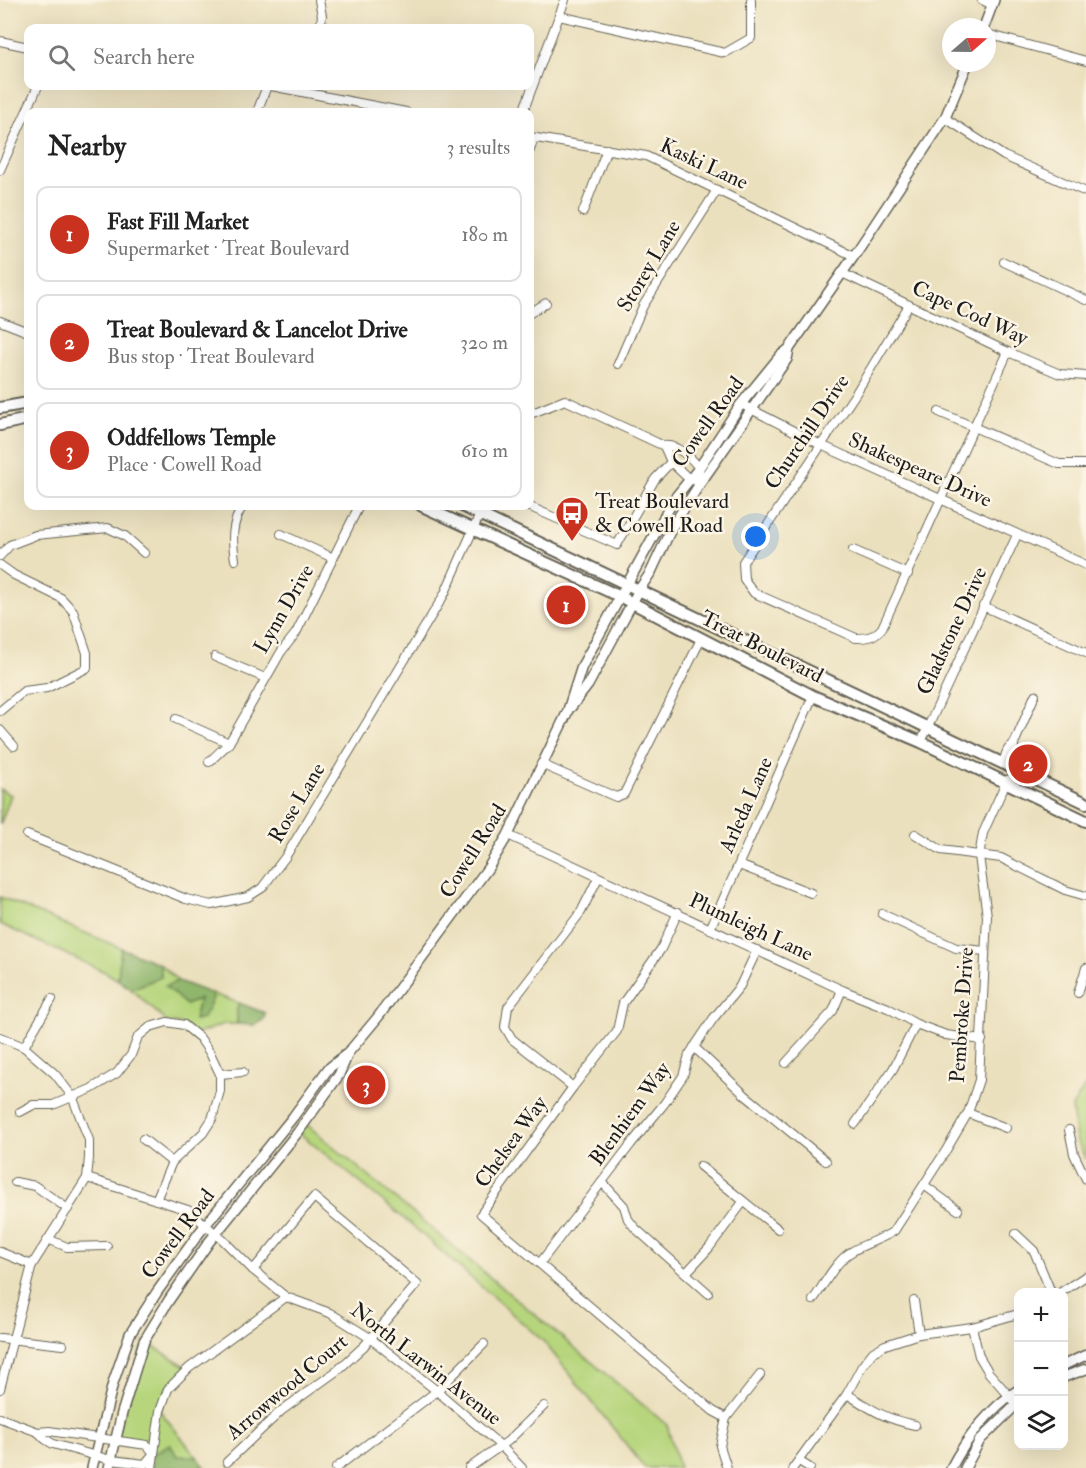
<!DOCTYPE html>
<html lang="en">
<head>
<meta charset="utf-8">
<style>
  body { margin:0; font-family:"IM FELL Double Pica",serif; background:#f2f2f2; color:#222 }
  .controls { position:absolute; right:18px; bottom:18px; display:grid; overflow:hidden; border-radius:12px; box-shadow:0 6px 24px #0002 }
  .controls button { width:54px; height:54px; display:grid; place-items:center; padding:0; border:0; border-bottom:2px solid #e0e0e0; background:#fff; color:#222; font:30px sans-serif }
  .compass { position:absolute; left:942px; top:18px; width:54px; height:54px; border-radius:50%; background:#fff; box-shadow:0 6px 24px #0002; rotate:70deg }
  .you { position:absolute; left:756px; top:537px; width:21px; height:21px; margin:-15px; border:4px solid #fff; border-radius:50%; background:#1a73e8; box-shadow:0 0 0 9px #1a73e833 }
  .badge { display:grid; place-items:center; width:39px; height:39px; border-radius:50%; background:#c8321e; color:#fff; font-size:20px; font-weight:700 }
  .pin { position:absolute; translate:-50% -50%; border:3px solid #fff; box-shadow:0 2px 6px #0006 }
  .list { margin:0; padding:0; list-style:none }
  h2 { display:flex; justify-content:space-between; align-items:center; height:78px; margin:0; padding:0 24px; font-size:26px }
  h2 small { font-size:20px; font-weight:400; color:#767676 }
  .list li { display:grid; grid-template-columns:39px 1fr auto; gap:18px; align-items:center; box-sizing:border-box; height:96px; margin:0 12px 12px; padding:0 12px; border:2px solid #e0e0e0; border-radius:12px }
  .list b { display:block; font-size:22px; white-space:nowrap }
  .list p { margin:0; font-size:20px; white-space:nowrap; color:#767676 }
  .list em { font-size:20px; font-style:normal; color:#767676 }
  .icon { flex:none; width:33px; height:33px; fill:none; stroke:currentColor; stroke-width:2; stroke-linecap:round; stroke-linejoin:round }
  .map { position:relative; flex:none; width:1086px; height:1468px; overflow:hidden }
  .search { position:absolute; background:#fff; box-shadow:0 6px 24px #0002; left:24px; top:24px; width:510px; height:66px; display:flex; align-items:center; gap:15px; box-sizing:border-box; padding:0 21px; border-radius:12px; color:#767676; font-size:22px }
  .panel { position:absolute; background:#fff; box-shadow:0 6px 24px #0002; left:24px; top:108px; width:510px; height:402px; border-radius:12px }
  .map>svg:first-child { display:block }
</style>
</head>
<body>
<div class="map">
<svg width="1086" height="1468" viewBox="0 0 1086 1468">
  <rect width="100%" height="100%" fill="#fcf5e5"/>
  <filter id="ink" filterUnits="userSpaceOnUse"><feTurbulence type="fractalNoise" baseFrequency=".0167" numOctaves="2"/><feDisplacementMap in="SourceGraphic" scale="12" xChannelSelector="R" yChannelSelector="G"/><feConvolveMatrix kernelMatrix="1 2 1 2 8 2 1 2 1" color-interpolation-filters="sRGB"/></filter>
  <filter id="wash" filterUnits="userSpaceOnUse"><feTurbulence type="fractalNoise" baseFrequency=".008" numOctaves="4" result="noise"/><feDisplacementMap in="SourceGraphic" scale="24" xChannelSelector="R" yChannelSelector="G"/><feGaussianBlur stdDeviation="1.35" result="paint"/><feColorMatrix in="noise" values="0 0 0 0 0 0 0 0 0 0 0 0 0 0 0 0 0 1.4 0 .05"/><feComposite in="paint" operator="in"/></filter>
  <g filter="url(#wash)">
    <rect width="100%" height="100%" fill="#ebe0bd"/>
    <!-- green -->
    <g fill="#b6d57c" stroke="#69784c" stroke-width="1.5">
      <path d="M0,789L11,795L0,825Z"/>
      <path d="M0,897L121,948L118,980L107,973L0,924Z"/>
      <path d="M160,964L178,981L166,986L199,999L213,998L210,993L239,1003L237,1008V1024H224L195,1035L184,1025L167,1022L131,989L161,977Z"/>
      <path d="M1086,1085V1160L1076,1139L1072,1107Z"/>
      <path d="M305,1123L667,1425L679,1468H645L544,1342L407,1221L298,1132Z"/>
      <path d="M144,1341L189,1368L168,1389L160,1411L206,1468H109L111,1460L145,1464L153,1454L147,1445L115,1440Z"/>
    </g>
    <!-- forest -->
    <g fill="#90b66c" stroke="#566944" stroke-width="1.5">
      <path d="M121,948L160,964L161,977L131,989L118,980Z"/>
      <path d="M178,981L210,993L213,998L203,1018L194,1020L199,999L186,1005L165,986Z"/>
      <path d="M239,1003L265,1013L264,1019L255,1025L237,1024V1008Z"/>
      <path d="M170,1444L177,1456L197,1457L206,1468H152L154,1453Z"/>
    </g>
  </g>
  <g filter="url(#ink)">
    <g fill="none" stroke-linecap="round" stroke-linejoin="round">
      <defs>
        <g id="minor">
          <path d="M319,0L322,16L320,28"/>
          <path d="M982,0L992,5"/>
          <path d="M559,16L725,53L751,38V0"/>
          <path d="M987,34L1086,61"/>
          <path d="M0,41L28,47"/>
          <path d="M271,86L406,112"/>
          <path d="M257,112L267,86"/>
          <path d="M523,112L565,0"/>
          <path d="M945,118L1004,156L1086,192"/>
          <path d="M530,137L646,156L854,256"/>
          <path d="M530,150L534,138"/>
          <path d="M0,170L38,86"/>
          <path d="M583,212L607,149"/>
          <path d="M1004,262L1086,300"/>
          <path d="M842,273L1008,352L1060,374L1086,376"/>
          <path d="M909,305L856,393L743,562L744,579L754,593L856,638C868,638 874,637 882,628L1008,352"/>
          <path d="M530,313L546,303"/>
          <path d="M0,321L28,332"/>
          <path d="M618,364L643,306L717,190"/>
          <path d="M741,404L821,445L1086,565"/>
          <path d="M939,412L1059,464H1086"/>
          <path d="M530,414L565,400L664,446C676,444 692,458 698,467C700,471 700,478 701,482L689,479L671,462"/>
          <path d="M528,506L617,545L655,479L671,462L664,446"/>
          <path d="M281,534L333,558"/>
          <path d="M853,550L908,574"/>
          <path d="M0,556L10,545L36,535L108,528L125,536L144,553"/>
          <path d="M235,560C232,540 231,523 243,506"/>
          <path d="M0,565L14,575L61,598L73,611L87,653V668L47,688L24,691L0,711"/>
          <path d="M983,606L1086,653"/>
          <path d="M215,657L265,678"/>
          <path d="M176,719L229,743"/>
          <path d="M0,730L14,746"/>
          <path d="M921,742L1017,535"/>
          <path d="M209,762L229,743L281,652L296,633L359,506"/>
          <path d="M541,764L609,794L616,797L624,794L701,639"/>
          <path d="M1003,764C1005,757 1006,748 1014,744L1035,695"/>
          <path d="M1013,769L1014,744"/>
          <path d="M915,834L941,850L1001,858L1065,890L1086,896"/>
          <path d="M27,835L186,899L211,905L248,897L262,888L286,856L444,595L480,514"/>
          <path d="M508,835L842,990L888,1008L916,1024L946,1035L982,1040"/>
          <path d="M739,865L811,893"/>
          <path d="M678,912L661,949L623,1003L617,1031L573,1087L481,1214L713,1411L726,1418"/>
          <path d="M882,914L956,948L985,951"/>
          <path d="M710,929L813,696"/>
          <path d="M1078,993L1086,968"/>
          <path d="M0,1037L24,1047L55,1074L72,1096L89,1140V1158L87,1178L32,1265L0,1389"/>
          <path d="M24,1047L52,999"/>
          <path d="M694,1047L745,1095L826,1161"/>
          <path d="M786,1063L833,1011L842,990"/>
          <path d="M220,1074L243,1072"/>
          <path d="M573,1087L512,1039L505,1027L508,1007L581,912L598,878"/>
          <path d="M20,1112L33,1105H53L91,1089L117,1073L131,1055L138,1037L150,1027L167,1022L184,1025L200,1038L210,1053L220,1074V1091L212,1119L203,1133L172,1162L156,1200"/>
          <path d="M968,1113L1006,1128"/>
          <path d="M855,1124L893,1069L916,1024"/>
          <path d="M1069,1130L1074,1154L1086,1179"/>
          <path d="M143,1139L172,1162"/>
          <path d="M700,1166L778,1229"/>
          <path d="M87,1178L188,1210L223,1240L253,1270L286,1297L330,1313L370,1338L437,1391L501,1446L522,1468"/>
          <path d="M15,1182L35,1186L68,1209"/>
          <path d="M602,1182L624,1206L628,1219L635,1228L708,1293"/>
          <path d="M924,1185L958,1210"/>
          <path d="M1016,1234L1034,1251L1051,1292"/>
          <path d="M48,1239L67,1247L107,1246"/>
          <path d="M0,1252L32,1265"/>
          <path d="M540,1263L631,1144L664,1104L683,1076L689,1055L713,1019L740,986L757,950"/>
          <path d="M686,1273L709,1248L743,1202"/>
          <path d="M1061,1292L1086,1276"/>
          <path d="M813,1300C824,1285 835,1262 851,1252C865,1243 881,1240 894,1231L945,1152L968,1113L979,1080L987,916L979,856L983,833L1007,780L1019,776L1026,779"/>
          <path d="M914,1301L919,1334"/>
          <path d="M972,1327L979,1356L989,1373L1013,1400"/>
          <path d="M0,1338L63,1345"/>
          <path d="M847,1394C872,1410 885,1419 915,1425"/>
          <path d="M0,1418L38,1432"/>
          <path d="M49,1431L147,1445L154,1453L145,1464L111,1460L53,1444L45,1439L38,1432Z"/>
          <path d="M799,1461L810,1468"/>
          <path d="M227,1462L281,1411L338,1370L364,1346L417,1284L314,1197L253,1270"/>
          <path d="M152,1468L160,1411L168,1389L189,1368L286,1297"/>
          <path d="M336,1468L437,1391L484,1344"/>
          <path d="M469,1468L508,1441L544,1406"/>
          <path d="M727,1468L720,1446L726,1418L760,1375"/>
          <path d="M793,1468L847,1394L862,1366L873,1352L885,1345L919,1334L972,1327L1018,1314"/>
        </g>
        <g id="tertiary">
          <path d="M984,27L994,0"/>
          <path d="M571,707L588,685L639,590L651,572L672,527L701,482L787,359L789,349"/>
          <path d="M1064,1365L1086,1355"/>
          <path d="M1064,1377L1086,1369"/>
          <path d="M92,1468L113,1383L130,1334L157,1292L199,1233L293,1117L328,1069L348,1053L378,1017L488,868L508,835L567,713L582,666L674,499L699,468L741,404L780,356L789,349L854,256L945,118L968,63"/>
          <path d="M109,1468L122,1413L144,1341L169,1300L209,1242L298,1132L339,1075L347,1056"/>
          <path d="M951,1468C966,1439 990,1408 1018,1390"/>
          <path d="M965,1468L980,1440L1018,1403"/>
        </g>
        <g id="secondary">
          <path d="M0,408L28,403"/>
          <path d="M0,425L28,419"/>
          <path d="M422,506L621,597L813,696L921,742L1086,821"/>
          <path d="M462,506L1086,803"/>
        </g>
      </defs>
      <!-- minor casing -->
      <use href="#minor" stroke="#646154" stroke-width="10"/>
      <!-- tertiary casing -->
      <use href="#tertiary" stroke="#646154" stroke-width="12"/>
      <!-- secondary casing -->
      <use href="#secondary" stroke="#646154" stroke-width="14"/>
      <!-- minor -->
      <use href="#minor" stroke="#fff" stroke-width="8"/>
      <!-- tertiary -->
      <use href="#tertiary" stroke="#fff" stroke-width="9"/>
      <!-- secondary -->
      <use href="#secondary" stroke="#fff" stroke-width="10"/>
    </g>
  </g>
  <!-- icons -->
  <defs>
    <symbol id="bus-pin" viewBox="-11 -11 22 30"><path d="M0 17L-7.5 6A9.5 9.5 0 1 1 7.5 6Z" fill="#c8321e" stroke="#fcf5e5"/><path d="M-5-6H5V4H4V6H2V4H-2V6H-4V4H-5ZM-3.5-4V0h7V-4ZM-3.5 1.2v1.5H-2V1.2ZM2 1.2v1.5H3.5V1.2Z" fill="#fff"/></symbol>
  </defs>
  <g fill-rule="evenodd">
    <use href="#bus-pin" x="553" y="494" width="38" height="52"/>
  </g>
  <g text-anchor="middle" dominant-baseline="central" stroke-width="5" stroke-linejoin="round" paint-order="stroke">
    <!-- street labels -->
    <g font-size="21" fill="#1c1c1c" stroke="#fcf5e5">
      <text transform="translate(704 164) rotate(25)">Kaski Lane</text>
      <text transform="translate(649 266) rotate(-59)">Storey Lane</text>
      <text transform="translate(970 313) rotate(25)">Cape Cod Way</text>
      <text transform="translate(708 422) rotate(-54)">Cowell Road</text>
      <text transform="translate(807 432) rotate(-56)">Churchill Drive</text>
      <text transform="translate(920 470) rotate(24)">Shakespeare Drive</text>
      <text transform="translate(284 609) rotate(-60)">Lynn Drive</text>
      <text transform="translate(952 631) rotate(-65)">Gladstone Drive</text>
      <text transform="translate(762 647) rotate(27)">Treat Boulevard</text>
      <text transform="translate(297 803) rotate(-59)">Rose Lane</text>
      <text transform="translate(746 805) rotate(-66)">Arleda Lane</text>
      <text transform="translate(473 851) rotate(-58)">Cowell Road</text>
      <text transform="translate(751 927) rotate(25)">Plumleigh Lane</text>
      <text transform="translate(962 1015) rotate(-86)">Pembroke Drive</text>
      <text transform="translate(630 1114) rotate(-54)">Blenhiem Way</text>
      <text transform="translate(511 1142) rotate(-54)">Chelsea Way</text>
      <text transform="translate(178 1234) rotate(-53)">Cowell Road</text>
      <text transform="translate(426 1364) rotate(38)">North Larwin Avenue</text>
      <text transform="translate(287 1387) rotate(-40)">Arrowwood Court</text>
    </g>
    <!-- poi labels -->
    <g font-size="21" fill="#1c1c1c" stroke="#fcf5e5" text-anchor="start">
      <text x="595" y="501">Treat Boulevard<tspan x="595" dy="24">&amp; Cowell Road</tspan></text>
    </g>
  </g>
</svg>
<div class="controls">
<button>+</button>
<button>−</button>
<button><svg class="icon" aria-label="layers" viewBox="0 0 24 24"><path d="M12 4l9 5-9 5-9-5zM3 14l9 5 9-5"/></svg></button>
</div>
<svg class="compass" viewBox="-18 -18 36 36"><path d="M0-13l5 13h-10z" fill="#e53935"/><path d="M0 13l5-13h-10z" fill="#767676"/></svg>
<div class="you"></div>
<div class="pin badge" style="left:566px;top:605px">1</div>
<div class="pin badge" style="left:1028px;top:764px">2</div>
<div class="pin badge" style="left:366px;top:1085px">3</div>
<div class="search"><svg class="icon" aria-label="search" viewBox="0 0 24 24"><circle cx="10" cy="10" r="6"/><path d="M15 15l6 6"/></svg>Search here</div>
<section class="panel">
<h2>Nearby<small>3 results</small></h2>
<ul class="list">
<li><span class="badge">1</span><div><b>Fast Fill Market</b><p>Supermarket · Treat Boulevard</p></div><em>180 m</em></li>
<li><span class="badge">2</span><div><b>Treat Boulevard &amp; Lancelot Drive</b><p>Bus stop · Treat Boulevard</p></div><em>320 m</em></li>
<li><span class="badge">3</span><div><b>Oddfellows Temple</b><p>Place · Cowell Road</p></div><em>610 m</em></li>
</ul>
</section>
</div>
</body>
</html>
